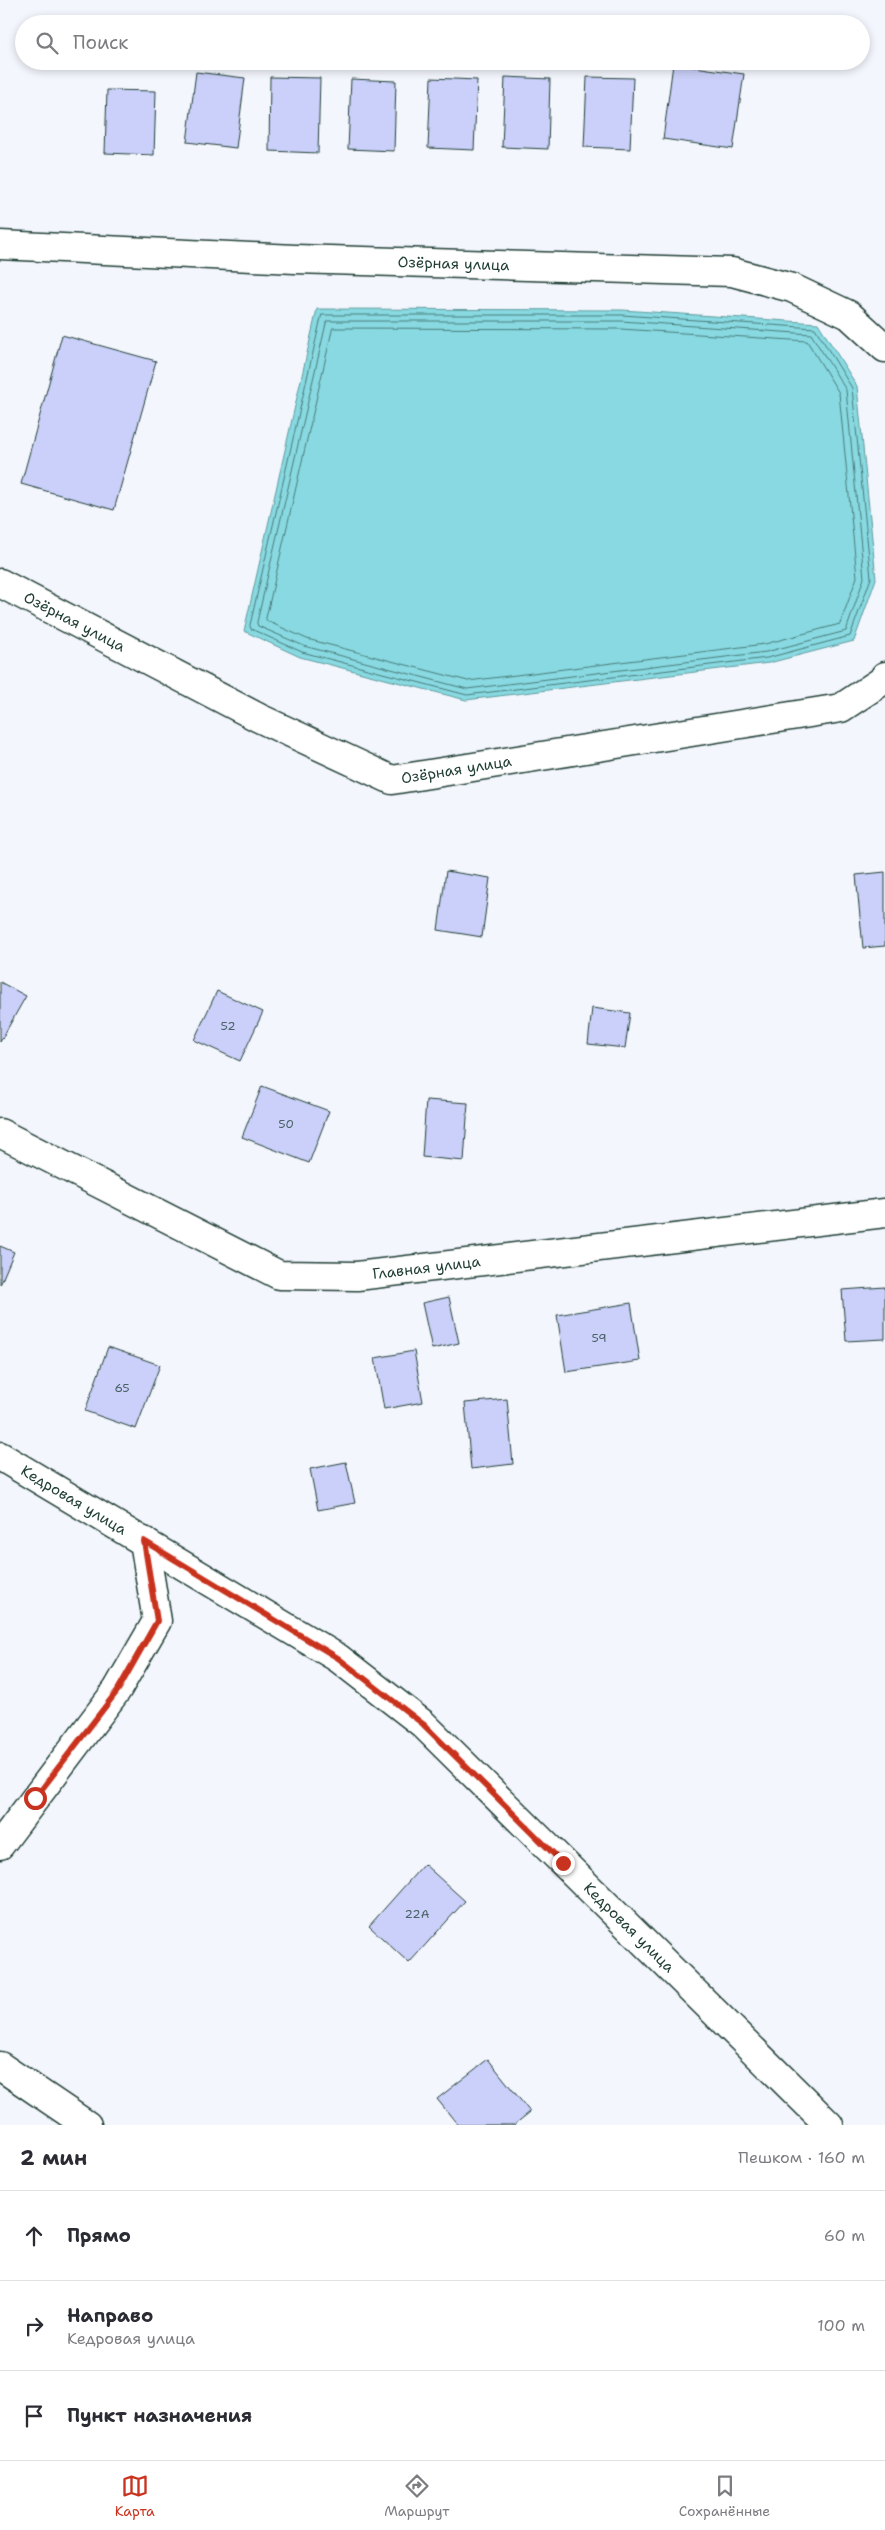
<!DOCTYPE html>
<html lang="ru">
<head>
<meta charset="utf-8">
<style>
  body { margin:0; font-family:"Shantell Sans",sans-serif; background:#f7f7f7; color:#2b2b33 }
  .stop { position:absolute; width:15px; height:15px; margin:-11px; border:4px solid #c8321e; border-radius:50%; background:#fff }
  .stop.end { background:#c8321e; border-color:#fff; box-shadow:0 1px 5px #0008 }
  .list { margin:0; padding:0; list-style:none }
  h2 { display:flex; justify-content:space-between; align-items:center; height:65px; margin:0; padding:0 20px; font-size:21px }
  h2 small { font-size:16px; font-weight:400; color:#7c7c81 }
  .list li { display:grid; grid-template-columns:32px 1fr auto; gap:15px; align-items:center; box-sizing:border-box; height:90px; padding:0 20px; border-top:1px solid #e1e1e2 }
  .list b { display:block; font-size:19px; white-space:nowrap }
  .list p { margin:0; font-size:16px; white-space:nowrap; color:#7c7c81 }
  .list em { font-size:16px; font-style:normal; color:#7c7c81 }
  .icon { flex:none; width:28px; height:28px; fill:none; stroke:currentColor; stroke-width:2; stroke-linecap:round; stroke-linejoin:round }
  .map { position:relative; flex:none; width:885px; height:2125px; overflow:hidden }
  .search { position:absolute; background:#fff; box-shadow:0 2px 8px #0003; left:15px; right:15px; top:15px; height:55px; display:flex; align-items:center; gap:12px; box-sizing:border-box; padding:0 18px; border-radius:28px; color:#7c7c81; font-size:19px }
  .sheet { height:335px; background:#fff }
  nav { display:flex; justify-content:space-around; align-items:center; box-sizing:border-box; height:70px; border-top:1px solid #e1e1e2; background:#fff; font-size:14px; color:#7c7c81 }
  nav a { display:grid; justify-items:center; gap:2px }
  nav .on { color:#c8321e }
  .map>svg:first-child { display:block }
</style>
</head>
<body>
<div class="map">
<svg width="885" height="2125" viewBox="0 0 885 2125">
  <rect width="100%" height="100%" fill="#f4f6fe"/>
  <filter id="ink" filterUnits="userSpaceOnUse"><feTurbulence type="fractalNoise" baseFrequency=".02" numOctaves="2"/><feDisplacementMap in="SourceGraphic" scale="10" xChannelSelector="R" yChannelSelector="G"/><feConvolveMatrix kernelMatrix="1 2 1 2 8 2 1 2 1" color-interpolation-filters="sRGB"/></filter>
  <g filter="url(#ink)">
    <!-- water -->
    <path fill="#88d9e1" stroke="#5e9b9c" d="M317,309L622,310L818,323L857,386L876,579L854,641L769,663L466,700L300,657L244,631Z"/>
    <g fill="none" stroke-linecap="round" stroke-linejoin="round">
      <!-- shore -->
      <g stroke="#497b79" stroke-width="1">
        <path d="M322,315H622L815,328L852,388L871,578L850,636L767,658L467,695L302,652L251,629L250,626Z"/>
        <path d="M327,321H621L811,334L846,390L864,578L846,631L766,652L467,689L304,646L258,626L257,623Z"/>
        <path d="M333,328L621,329L807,341L839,393L857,577L840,624L765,644L468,681L307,639L267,621L266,619Z"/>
      </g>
    </g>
    <!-- building -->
    <g fill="#cad0f9" stroke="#1f3d34">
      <path d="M673,64L744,74L733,149L663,139Z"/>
      <path d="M196,72L245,78L236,148L187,142Z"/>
      <path d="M270,77L320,78L318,153L269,151Z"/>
      <path d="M505,77L550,79L548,149L502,147Z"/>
      <path d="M587,77L633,78L630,149L584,147Z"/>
      <path d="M431,78L477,80L474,150L428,148Z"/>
      <path d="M351,79L396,81L394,151L348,149Z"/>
      <path d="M107,90L156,91L154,155L105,153Z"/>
      <path d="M62,335L156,361L114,510L21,484Z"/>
      <path d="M446,871L490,878L482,937L438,930Z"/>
      <path d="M885,872V946L863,948L856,875Z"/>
      <path d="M0,982L26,996L0,1042Z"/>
      <path d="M217,991L263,1012L240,1061L194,1040Z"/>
      <path d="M592,1008L630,1013L625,1048L588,1044Z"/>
      <path d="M262,1086L329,1111L309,1163L242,1137Z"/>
      <path d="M426,1100L468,1103L464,1161L422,1157Z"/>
      <path d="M0,1246L14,1252L0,1285Z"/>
      <path d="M885,1287V1339L846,1341L842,1290Z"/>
      <path d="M449,1297L459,1343L432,1349L422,1303Z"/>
      <path d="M631,1303L640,1361L566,1372L557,1315Z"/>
      <path d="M108,1347L160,1365L136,1429L85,1411Z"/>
      <path d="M414,1351L423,1402L384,1409L375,1358Z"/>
      <path d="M507,1399L513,1464L471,1469L465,1403Z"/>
      <path d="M346,1462L355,1503L318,1510L310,1469Z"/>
      <path d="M424,1864L465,1901L409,1963L369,1926Z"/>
      <path d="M488,2059L530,2112L514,2125H458L437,2099Z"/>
    </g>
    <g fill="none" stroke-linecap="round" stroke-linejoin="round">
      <defs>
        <g id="minor">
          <path id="s1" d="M0,245L295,259L732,272L792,288L849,315L885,348"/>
          <path id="s2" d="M0,583L259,718L392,780L841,708L882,681L885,676"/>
          <path id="s3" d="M0,1133L279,1275L357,1276L885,1213"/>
          <path id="s4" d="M0,1456L338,1658L423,1724L829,2125"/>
          <path d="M0,1845L117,1690L157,1621L144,1541"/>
          <path d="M0,2066L87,2125"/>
        </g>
      </defs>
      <!-- minor casing -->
      <use href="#minor" stroke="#1f3d34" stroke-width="31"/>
      <!-- minor -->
      <use href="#minor" stroke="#fff" stroke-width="28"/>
    </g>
  </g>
  <g fill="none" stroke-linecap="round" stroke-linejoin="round" filter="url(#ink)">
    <!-- route -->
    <path stroke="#c8321e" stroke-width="6" d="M35,1798L118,1690L157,1621L144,1541L338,1658L423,1724L563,1863"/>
  </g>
  <g text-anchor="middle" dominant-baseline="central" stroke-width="5" stroke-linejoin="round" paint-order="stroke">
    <!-- number labels -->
    <g font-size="12" fill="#4a6265">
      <text x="228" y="1026">52</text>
      <text x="286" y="1124">50</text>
      <text x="599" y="1338">59</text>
      <text x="122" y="1388">65</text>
      <text x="417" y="1914">22А</text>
    </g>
    <!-- street labels -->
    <g font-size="15" fill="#1f3d34" stroke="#fff">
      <text stroke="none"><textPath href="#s1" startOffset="454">Озёрная улица</textPath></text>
      <text stroke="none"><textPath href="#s2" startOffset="84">Озёрная улица</textPath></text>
      <text stroke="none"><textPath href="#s2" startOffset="504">Озёрная улица</textPath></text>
      <text stroke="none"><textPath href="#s3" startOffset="461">Главная улица</textPath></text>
      <text stroke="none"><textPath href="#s4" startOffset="86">Кедровая улица</textPath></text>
      <text stroke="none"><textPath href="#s4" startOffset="791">Кедровая улица</textPath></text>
    </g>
  </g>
</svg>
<div class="stop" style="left:35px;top:1798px"></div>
<div class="stop end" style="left:563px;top:1863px"></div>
<div class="search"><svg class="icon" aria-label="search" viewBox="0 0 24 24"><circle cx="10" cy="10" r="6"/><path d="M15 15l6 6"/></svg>Поиск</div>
</div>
<section class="sheet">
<h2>2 мин<small>Пешком · 160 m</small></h2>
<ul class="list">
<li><svg class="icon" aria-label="ahead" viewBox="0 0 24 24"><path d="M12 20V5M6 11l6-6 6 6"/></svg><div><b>Прямо</b></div><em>60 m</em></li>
<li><svg class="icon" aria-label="right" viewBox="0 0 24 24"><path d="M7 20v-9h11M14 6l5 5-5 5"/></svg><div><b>Направо</b><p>Кедровая улица</p></div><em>100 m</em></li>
<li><svg class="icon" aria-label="arrive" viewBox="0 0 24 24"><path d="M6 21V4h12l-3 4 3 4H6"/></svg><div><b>Пункт назначения</b></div></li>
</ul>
</section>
<nav>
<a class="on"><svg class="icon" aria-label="map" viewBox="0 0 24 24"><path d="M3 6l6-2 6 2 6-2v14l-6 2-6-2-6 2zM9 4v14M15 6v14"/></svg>Карта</a>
<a><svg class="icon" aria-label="directions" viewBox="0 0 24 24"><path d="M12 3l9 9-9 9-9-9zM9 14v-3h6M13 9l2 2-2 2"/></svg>Маршрут</a>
<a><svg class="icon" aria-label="saved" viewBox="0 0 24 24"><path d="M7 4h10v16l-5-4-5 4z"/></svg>Сохранённые</a>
</nav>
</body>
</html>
